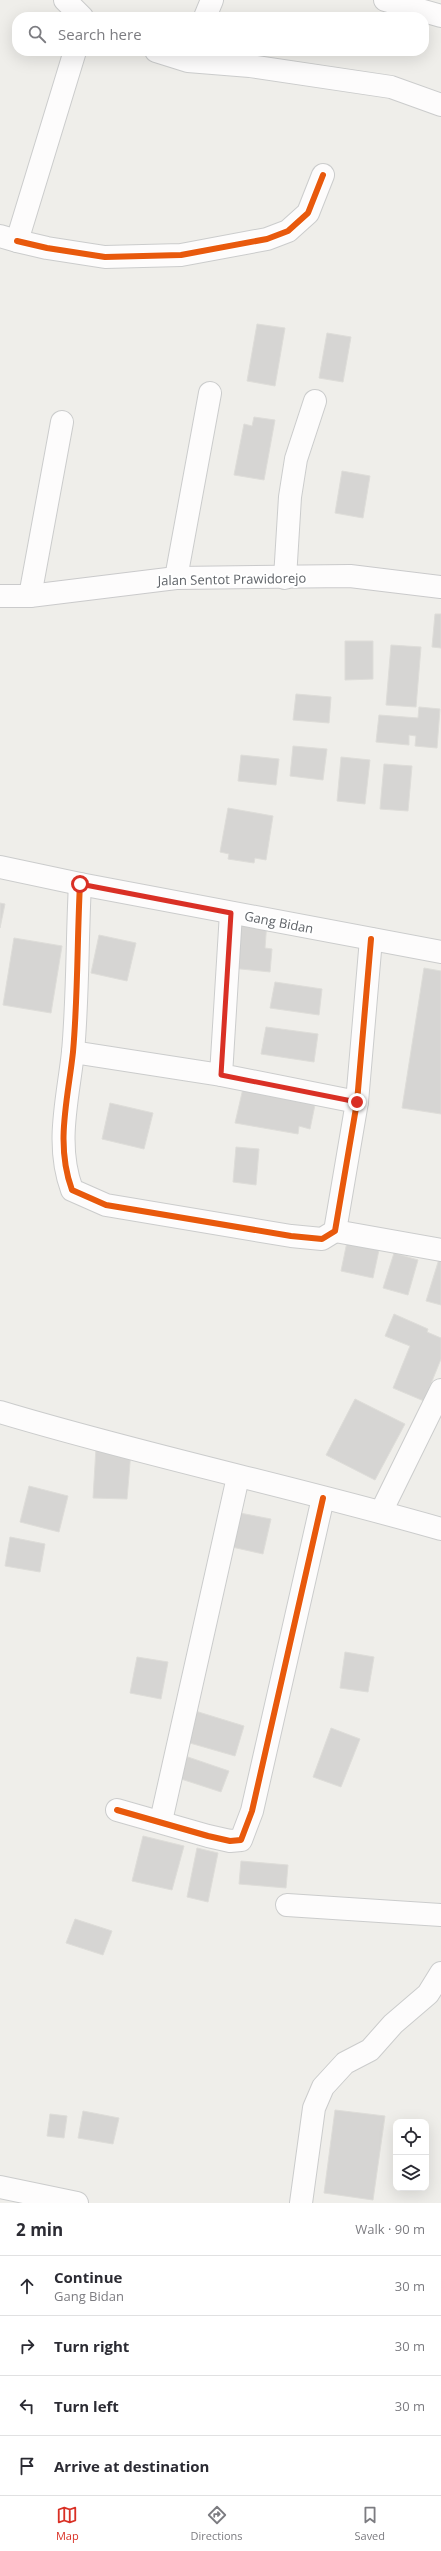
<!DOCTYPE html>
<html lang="en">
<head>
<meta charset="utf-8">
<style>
  body { margin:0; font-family:"Open Sans",sans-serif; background:#f7f7f7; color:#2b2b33 }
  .controls { position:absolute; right:12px; bottom:12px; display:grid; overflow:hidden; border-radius:8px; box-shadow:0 4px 16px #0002 }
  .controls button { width:36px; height:36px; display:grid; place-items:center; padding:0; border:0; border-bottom:1px solid #e1e1e2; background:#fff; color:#2b2b33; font:20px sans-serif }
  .stop { position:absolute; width:12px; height:12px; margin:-9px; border:3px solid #d93025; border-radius:50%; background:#fff }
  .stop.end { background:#d93025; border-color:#fff; box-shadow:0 1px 4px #0008 }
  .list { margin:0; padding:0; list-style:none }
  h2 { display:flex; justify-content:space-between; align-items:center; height:52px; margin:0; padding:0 16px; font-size:17px }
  h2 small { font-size:13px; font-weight:400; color:#7c7c81 }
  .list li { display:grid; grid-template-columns:26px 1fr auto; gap:12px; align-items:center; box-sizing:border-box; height:60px; padding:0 16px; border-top:1px solid #e1e1e2 }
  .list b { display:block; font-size:15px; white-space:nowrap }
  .list p { margin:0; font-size:13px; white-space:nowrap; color:#7c7c81 }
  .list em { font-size:13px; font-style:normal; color:#7c7c81 }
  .icon { flex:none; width:22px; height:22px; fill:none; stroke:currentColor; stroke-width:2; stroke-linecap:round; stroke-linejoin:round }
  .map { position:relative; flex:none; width:441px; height:2203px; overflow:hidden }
  .search { position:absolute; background:#fff; box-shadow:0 4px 16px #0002; left:12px; right:12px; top:12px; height:44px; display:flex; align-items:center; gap:10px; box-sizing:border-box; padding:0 14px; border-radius:16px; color:#7c7c81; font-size:15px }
  .sheet { height:292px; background:#fff }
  nav { display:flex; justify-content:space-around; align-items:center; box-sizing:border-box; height:56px; border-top:1px solid #e1e1e2; background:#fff; font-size:11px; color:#7c7c81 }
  nav a { display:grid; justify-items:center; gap:2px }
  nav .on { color:#d93025 }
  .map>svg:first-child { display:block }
</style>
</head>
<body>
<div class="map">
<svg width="441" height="2203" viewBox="0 0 441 2203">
  <rect width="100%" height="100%" fill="#efeeea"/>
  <!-- building -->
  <g fill="#d6d5d3" stroke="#deddd9">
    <path d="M257,324L285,328L275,386L247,381Z"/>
    <path d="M327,333L351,337L343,382L319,378Z"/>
    <path d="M254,417L275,420L264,480L234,475L244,424L252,426Z"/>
    <path d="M342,471L370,476L363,518L335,513Z"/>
    <path d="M435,614H441V648L432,647Z"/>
    <path d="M345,641H373V679L345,680Z"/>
    <path d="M391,645L421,647L416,707L386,705Z"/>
    <path d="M296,694L331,697L329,723L293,720Z"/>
    <path d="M419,707L440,709L437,748L415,746L416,736L409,735V745L376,742L379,715L418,718Z"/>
    <path d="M293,746L327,749L323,780L290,776Z"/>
    <path d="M241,755L279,759L276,785L238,781Z"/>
    <path d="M341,757L370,760L365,804L337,801Z"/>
    <path d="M384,764L412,766L408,811L380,809Z"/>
    <path d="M228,808L273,816L266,860L255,858L254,863L228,859L229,854L220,852Z"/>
    <path d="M0,903L5,904L0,928Z"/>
    <path d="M236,918L267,921L265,948L272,949L270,972L231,968Z"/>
    <path d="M99,935L136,943L127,981L91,973Z"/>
    <path d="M14,938L62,946L51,1013L3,1005Z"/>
    <path d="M424,968L441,971V1114L402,1108Z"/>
    <path d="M275,982L322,989L319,1015L270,1008Z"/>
    <path d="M266,1027L318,1034L314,1062L261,1054Z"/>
    <path d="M244,1084L316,1100L310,1129L299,1126L298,1134L235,1123Z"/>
    <path d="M110,1103L153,1113L144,1149L102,1139Z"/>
    <path d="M236,1147L259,1149L256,1185L233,1182Z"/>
    <path d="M347,1242L379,1250L373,1278L341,1271Z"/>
    <path d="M394,1253L418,1260L408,1295L383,1288Z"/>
    <path d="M439,1259H441V1305L426,1301Z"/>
    <path d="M394,1314L428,1329L427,1332L441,1338V1359L424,1401L393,1388L410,1346L385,1336Z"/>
    <path d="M355,1399L405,1424L375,1480L326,1455Z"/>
    <path d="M96,1448L131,1451L127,1499L93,1498Z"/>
    <path d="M29,1486L68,1496L59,1532L20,1522Z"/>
    <path d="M240,1513L271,1519L263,1554L232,1547Z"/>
    <path d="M10,1537L45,1544L40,1572L5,1566Z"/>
    <path d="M345,1652L374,1657L368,1692L340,1688Z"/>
    <path d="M137,1657L168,1662L161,1699L130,1693Z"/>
    <path d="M192,1710L244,1726L235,1756L183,1741Z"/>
    <path d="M331,1728L360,1739L341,1787L313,1777Z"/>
    <path d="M185,1756L229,1771L221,1792L178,1778Z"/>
    <path d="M143,1836L184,1846L172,1890L132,1881Z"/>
    <path d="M197,1848L218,1853L208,1902L187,1897Z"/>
    <path d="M241,1861L288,1865L286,1888L239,1884Z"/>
    <path d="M75,1919L112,1931L103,1955L66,1943Z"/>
    <path d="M335,2110L385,2116L373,2200L324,2193Z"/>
    <path d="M83,2111L119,2118L113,2144L78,2138Z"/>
    <path d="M50,2114L67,2116L64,2138L47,2136Z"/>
  </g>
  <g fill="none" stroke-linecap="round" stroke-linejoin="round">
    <defs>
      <g id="street">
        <path d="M65,0L82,17"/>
        <path d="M385,0L441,16"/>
        <path d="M205,17L212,0"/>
        <path d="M156,51L188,61L250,66L391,87L441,105"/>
        <path d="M0,236L17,241L75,51"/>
        <path d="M17,241L47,248L105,257L181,255L267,239L288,231L308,213L323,175"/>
        <path d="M176,578L210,393"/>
        <path d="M285,578L290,497L296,459L315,401"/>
        <path d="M30,596L62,422"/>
        <path d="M0,867L80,884L441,952"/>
        <path d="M80,884C77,940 78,996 73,1052C68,1099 55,1144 72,1190L106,1205L291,1236L322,1239L335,1231L357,1102L371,939"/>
        <path d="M231,913L221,1075L357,1102"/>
        <path d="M73,1052L221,1075"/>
        <path d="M335,1231L441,1250"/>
        <path d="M0,1412C146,1456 295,1487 441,1529"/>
        <path d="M381,1512L441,1390"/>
        <path d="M117,1810L208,1836L230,1841L241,1840L252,1811L323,1498"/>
        <path d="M161,1821L238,1477"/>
        <path d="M287,1905L441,1915"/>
        <path d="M0,2187L77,2203"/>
        <path d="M301,2203L314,2108L323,2087L345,2063L370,2050L393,2024L428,1994L441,1973"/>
      </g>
      <path id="secondary" d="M0,596H30L176,578L350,576L441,587"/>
    </defs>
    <!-- street casing -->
    <use href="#street" stroke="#cbcccc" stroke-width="24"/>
    <!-- secondary casing -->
    <use href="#secondary" stroke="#cacacb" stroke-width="24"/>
    <!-- street -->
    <use href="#street" stroke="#fdfcfc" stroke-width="22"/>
    <!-- secondary -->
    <use href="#secondary" stroke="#fdfcfc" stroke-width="22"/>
    <defs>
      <g id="cycleway">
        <path d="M17,241L47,248L105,257L181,255L267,239L288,231L308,213L323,175"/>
        <path d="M80,884C77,940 78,996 73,1052C68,1099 55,1144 72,1190L106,1205L291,1236L322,1239L335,1231L357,1102L371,939"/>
        <path d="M117,1810L208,1836L230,1841L241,1840L252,1811L323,1498"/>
      </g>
    </defs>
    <!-- cycleway casing -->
    <use href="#cycleway" stroke="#fff" stroke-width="8"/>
    <!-- cycleway -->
    <use href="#cycleway" stroke="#e8590c" stroke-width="6"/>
  </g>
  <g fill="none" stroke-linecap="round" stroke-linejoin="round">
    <!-- route -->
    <path stroke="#d93025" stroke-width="5" d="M80,884L231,913L221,1075L357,1102"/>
  </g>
  <g text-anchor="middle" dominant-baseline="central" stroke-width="4" stroke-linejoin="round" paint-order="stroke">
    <!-- street labels -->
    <g font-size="13" fill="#5f6368" stroke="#fff">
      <text transform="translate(232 579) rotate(-1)">Jalan Sentot Prawidorejo</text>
      <text transform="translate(279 922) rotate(11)">Gang Bidan</text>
    </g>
  </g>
</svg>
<div class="controls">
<button><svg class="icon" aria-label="locate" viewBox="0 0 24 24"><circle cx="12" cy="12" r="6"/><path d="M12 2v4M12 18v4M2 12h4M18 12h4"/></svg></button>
<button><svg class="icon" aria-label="layers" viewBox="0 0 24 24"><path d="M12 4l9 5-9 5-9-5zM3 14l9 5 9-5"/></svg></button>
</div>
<div class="stop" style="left:80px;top:884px"></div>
<div class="stop end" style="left:357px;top:1102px"></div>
<div class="search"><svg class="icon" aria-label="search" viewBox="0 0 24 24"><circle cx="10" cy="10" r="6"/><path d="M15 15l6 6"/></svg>Search here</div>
</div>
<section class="sheet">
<h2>2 min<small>Walk · 90 m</small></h2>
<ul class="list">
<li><svg class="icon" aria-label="ahead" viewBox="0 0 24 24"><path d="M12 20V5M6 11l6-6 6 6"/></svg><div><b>Continue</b><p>Gang Bidan</p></div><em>30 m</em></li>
<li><svg class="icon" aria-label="right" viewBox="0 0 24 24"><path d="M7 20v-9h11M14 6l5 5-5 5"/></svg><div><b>Turn right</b></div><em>30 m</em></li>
<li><svg class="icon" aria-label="left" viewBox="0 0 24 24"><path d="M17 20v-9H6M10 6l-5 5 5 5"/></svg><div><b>Turn left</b></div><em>30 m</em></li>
<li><svg class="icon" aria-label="arrive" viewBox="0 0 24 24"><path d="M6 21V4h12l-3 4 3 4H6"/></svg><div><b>Arrive at destination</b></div></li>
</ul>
</section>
<nav>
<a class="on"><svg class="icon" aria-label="map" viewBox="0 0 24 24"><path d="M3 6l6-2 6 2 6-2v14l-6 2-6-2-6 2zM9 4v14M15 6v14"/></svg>Map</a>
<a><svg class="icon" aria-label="directions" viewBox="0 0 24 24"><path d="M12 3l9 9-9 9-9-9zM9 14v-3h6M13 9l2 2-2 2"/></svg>Directions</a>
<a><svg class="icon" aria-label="saved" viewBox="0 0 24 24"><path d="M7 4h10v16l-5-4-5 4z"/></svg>Saved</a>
</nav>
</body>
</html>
